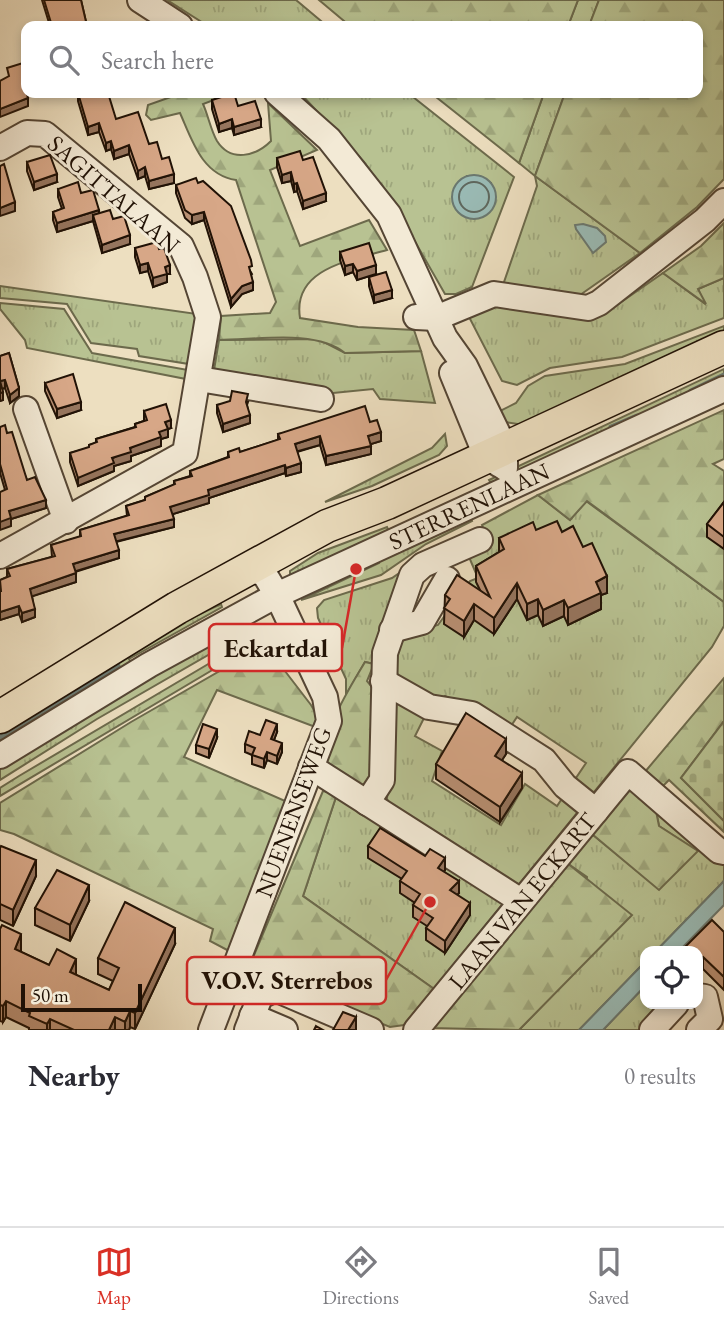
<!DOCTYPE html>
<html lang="en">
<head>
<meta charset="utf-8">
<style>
  body { margin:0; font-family:"EB Garamond",serif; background:#f7f7f7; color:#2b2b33 }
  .controls { position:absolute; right:21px; bottom:21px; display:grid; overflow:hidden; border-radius:14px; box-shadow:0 4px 10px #0003 }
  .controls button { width:63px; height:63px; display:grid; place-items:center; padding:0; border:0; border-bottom:2px solid #e1e1e2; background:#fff; color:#2b2b33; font:35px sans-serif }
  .scale { position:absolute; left:21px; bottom:18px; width:121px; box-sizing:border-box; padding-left:7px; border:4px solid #211206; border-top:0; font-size:19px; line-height:24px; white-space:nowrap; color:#211206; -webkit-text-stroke:5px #f3ead6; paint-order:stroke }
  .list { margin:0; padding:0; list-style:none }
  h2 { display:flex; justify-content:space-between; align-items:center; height:91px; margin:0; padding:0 28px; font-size:30px }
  h2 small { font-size:23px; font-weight:400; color:#7c7c81 }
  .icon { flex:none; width:38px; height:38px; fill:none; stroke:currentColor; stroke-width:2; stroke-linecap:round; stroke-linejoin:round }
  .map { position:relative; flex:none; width:724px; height:1030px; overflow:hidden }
  .search { position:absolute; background:#fff; box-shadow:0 4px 10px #0003; left:21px; right:21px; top:21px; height:77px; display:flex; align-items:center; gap:18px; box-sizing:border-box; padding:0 24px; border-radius:14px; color:#7c7c81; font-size:26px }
  .sheet { height:196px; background:#fff }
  nav { display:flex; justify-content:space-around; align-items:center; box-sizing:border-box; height:98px; border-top:2px solid #e1e1e2; background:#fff; font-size:19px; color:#7c7c81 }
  nav a { display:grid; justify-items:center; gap:4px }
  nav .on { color:#d93025 }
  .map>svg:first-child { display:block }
</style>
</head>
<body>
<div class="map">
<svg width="724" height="1030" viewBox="0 0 724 1030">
  <defs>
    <pattern id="grass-tufts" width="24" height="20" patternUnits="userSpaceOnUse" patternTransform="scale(1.75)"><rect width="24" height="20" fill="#b8c292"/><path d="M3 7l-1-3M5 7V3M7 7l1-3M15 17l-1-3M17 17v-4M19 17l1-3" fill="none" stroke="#9ea67c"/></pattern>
    <pattern id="forest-firs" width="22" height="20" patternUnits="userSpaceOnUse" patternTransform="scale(1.75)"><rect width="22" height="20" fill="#b8c292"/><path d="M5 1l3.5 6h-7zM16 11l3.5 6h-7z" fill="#9ea67c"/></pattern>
    <pattern id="cemetery-stones" width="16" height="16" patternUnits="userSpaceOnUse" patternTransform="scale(1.75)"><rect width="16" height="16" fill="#b8c292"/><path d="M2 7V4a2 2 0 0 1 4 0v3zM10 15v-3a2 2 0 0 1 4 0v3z" fill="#9ea67c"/></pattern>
  </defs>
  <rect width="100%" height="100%" fill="#eddfc0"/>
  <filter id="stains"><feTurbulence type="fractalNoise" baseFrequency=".00286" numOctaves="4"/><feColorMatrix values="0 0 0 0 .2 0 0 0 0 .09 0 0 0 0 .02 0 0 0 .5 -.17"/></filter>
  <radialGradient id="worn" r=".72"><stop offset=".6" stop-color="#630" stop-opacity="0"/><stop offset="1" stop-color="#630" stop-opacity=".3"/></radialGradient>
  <!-- grass -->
  <g fill="url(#grass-tufts)" stroke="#6c6a4c" stroke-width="2" fill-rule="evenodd">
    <path d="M167,0H296L327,26H208Z"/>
    <path d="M578,0H599L589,26H568Z"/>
    <path d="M300,93H408L514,177L472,287L456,294H445L394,205L364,162ZM467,176H480L491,183L484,216L472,218L453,202L454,190Z"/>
    <path d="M544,93H565L535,176L640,253L580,295L503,285L537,186L535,176L519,163Z"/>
    <path d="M663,273L704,303L698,289L724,278V318L622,357L550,368L517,385L502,381L467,313L488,304L604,314Z"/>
    <path d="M0,286L197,314L189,364L139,356L137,349L91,343L67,304L0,298Z"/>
    <path d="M0,303L64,309L92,353L188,370L186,379L27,348L25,340L0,309Z"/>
    <path d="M724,326V333L524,425L505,422L496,413L516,403L528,386L545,376L625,364Z"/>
    <path d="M318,339L345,353L421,351L435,403L380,399L373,389L323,394L213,376L219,340Z"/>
    <path d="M724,369V380L493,487L489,480Z"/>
    <path d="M445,434L447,446L439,455L372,486L325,502L432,448Z"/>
    <path d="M538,495L570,520L586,501L724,602V626L712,647L516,888L391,807L387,799L392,703L399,698L424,718L415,736L442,751L432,781L501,825L525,784L557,806L586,763L517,717L511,726L445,696L436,702L388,675L397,637L438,625L470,581L478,578L466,550L488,541L482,525Z"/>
    <path d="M470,516L472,521L426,544L381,575L301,600L379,563L377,557Z"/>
    <path d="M387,527L390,534L290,580V571L318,553Z"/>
    <path d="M408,567L374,664L365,662L346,695V679L318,618L317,608L324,600L392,578Z"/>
    <path d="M221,604L222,607L129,659L133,665L0,746V726L146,639Z"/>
    <path d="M228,629L234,640L97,719L0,780V765Z"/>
    <path d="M237,647L241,653L0,796V788L19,776Z"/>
    <path d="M337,794L506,900L434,989L303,896Z"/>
    <path d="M655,806L724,858V881L656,951H645V962L579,1030H519L572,975L587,877L567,863L592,834L659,889L697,851L659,826Z"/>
    <path d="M645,986V1004H669L645,1030H603Z"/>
  </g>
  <!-- forest -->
  <g fill="url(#forest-firs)" stroke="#6c6a4c" stroke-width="2">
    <path d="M319,0H578L568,26H350Z"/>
    <path d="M599,0H724V179L697,207L640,253L535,176L565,93H698V26H589Z"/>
    <path d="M182,93H232L203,104C208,115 211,131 217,141C231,163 256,156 271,141L268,103L317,150L270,170L300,246L369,220L387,250C352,260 292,268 300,318L358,327L414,330L421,351L345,353C316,329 256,340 219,340L221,316L270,313L276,302L236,180C202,175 192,140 180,113L151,120L146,115L148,105Z"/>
    <path d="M431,93H544L519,163Z"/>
    <path d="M724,223V278L698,289L706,304L663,273L701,246Z"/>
    <path d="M724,410V459L713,464L724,471V602L587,501L570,520L538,495Z"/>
    <path d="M265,645L311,705L317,715L318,728L217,690L184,757L292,804L231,952L210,941L213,929L14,834L0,830V803L131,722Z"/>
    <path d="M365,662L374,664L367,681L381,698L372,781L360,786L327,768C319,734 348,691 365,662Z"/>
    <path d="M724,678V721L681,778L724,821V832L669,780L661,788L644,773Z"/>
    <path d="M632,786L655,806L659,826L698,851L659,890L592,834Z"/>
    <path d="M323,791L337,794L303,896L434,989L404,1025L390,1027L282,983L256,987L236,998Z"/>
    <path d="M567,863L632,915L519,1030L430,1028Z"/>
  </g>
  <!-- cemetery -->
  <path fill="url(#cemetery-stones)" stroke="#6c6a4c" stroke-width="2" d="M724,721V821L681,778Z"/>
  <!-- water -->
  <g fill="#9abcb7" stroke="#6a7870" stroke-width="2">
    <circle cx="474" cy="197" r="22"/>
    <path d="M583,224L597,228L605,236L606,242L593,253L576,229L575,225Z"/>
    <path d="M724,881V905L679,951H656Z"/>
    <path d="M645,962V986L603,1030H579Z"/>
  </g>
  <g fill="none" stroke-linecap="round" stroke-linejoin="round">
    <!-- shore -->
    <circle stroke="#5e675e" stroke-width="2" cx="474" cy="197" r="15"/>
    <!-- stream -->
    <g stroke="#6a7870" stroke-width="5">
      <path d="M691,391L724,375"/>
      <path d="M611,427L637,416"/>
      <path d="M0,737L118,666"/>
    </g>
    <defs>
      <g id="minor">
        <path d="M140,0L180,26"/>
        <path d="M277,93L329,139L389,215L445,338L465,366L505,448V468"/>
        <path d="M0,148L27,133L45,134L181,246L195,277L208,317L185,453L0,556"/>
        <path d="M416,317L436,318L494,294L588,308L599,303L705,220L724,201"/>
        <path d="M452,373L486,456L500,465"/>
        <path d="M199,379L321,399"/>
        <path d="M26,409L66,521"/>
        <path d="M392,630L422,622L447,579"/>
        <path d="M383,681L429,707L472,714L544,760L565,786L596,811"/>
        <path d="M0,756L149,665L277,595L724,389"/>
        <path d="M311,767L521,901"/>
        <path d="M367,803L382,780L385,653L412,575L423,565L480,540"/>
        <path d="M698,996L705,997L710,1019L699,1030"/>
        <path d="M252,1016L285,1030"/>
        <path d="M211,1030L329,721L325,697L277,595L265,575L250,567"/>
        <path d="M247,1030L260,997L275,989L371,1030"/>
        <path d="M416,1030L628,772L719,851L724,852"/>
        <path d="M652,1030L676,1004"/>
      </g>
      <path id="major" d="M0,717L177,608L327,526L387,503L724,347"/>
    </defs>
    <!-- minor casing -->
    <use href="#minor" stroke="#544534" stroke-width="28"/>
    <!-- major casing -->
    <use href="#major" stroke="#211206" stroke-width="35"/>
    <!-- minor -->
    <use href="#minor" stroke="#f3ead6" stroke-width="24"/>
    <!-- major -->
    <use href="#major" stroke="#eddfc0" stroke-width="32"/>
  </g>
  <!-- wall -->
  <g fill="#b99074" stroke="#211206" stroke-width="2">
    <path d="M42,0H81L87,26H50Z"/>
    <path d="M78,93L116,119L149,144L162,159L174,183L149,189L145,176L138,179L129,154L114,159L111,149L106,151L99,132L88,135L78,101Z"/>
    <path d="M212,100L238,106L261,127L234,135L232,128L219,132L212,109Z"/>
    <path d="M277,158L303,160L326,201L303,209L297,191L294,192L291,181L282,183L277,167Z"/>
    <path d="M27,162L57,182L34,190L27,171Z"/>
    <path d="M198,183L252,274L251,275L253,290L242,294L231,307L204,220L192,224L185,218L176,193V185Z"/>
    <path d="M58,189L81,193L99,213L113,219L130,244L102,253L93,221L57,232L53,220V212L62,209L58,197Z"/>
    <path d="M135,248L159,249L170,274H167V282L153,287L148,271L140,273L135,257Z"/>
    <path d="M340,252L376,274L357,280L353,272L345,275L340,260Z"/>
    <path d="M369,277L392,298L374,303L369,286Z"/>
    <path d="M9,353L19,388V396L10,403L5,388L2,389L3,400L0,401V356Z"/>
    <path d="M45,383L81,410L57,418L45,391Z"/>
    <path d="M248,402L247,405L250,423L223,432L217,413V405Z"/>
    <path d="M144,411L171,428L168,429V437L161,439V446L131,456V461L114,466V471L78,486L70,462V453L89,448V445L96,443V439L135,427V424L144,421Z"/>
    <path d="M370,422L381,441L371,444V454L326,465L320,445L297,452L301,472L286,476L285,473L209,498V503L173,514L174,527L116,542L119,558L75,572L76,582L32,596L35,617L22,622L19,614L0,620V580L7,577V569L52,557L51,545L80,537V530L127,516L126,506L145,500V497L174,485V481L190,476V471L228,457V452H240L278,440V434Z"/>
    <path d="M0,427L7,433L27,480L46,508L11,519V526L5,490L0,473Z"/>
    <path d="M724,502V549L707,537V524Z"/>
    <path d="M536,530L562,532L583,547L607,593L601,595V609L568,625L564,616L543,626L538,615L527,620L517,599L494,634L474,620L464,637L444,624L445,595L480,590L476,582V566L499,552V538Z"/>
    <path d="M277,732L274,740L282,752L277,764L267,760L264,768L252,764V755L245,752V744L260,735Z"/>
    <path d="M217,738L209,758L196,753V745Z"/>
    <path d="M506,754L502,760L522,788L500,822L436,779V764Z"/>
    <path d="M368,846L445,870L444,872L459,893L457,895L470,915L445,953L426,940V928L427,926L413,917V905L415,903L400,893V881L402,879L368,858Z"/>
    <path d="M0,848L36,876L13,926L0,920Z"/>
    <path d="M89,901L70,941L35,925V908Z"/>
    <path d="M0,929L21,951V952L49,965L76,975L109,990L113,981L98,974V958L175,944L135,1029L130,1027L129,1030H29V1028L6,1017L3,1022L0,1021Z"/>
    <path d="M724,932V990L703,969L698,951Z"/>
  </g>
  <!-- shaded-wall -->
  <g fill="#96755e" stroke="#211206" stroke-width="2">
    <path d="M28,98V106L0,117V109Z"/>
    <path d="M232,119V128L219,132V124Z"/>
    <path d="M261,119V127L234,135V127Z"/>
    <path d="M99,123V132L88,135V127Z"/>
    <path d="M111,141V149L106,151V143Z"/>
    <path d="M129,145V154L114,159V151Z"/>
    <path d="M145,167V176L138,179V171Z"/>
    <path d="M291,172V181L282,183V175Z"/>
    <path d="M57,174V182L34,190V182Z"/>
    <path d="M174,174V183L149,189V181Z"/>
    <path d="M297,183V191L294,192V184Z"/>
    <path d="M326,193V201L303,209V201Z"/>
    <path d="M15,202V211L0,216V208Z"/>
    <path d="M99,210V219L93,215V221L57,232V223Z"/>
    <path d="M204,212V220L192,224V215Z"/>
    <path d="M130,235V244L102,253V245Z"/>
    <path d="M148,263V271L140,273V265Z"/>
    <path d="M353,264V272L345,275V266Z"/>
    <path d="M170,265V274H167V282L153,287V278L165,267Z"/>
    <path d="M376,265V274L357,280V271Z"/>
    <path d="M253,282V290L242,294L231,307V299L242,286Z"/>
    <path d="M392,290V298L374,303V295Z"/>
    <path d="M5,380V388L0,389V381Z"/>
    <path d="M19,388V396L10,403V395Z"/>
    <path d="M3,392V400L0,401V393Z"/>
    <path d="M81,402V410L57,418V409Z"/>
    <path d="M250,415V423L223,432V424Z"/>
    <path d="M171,420V428L168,429V437L161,439V446L131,456V461L114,466V471L78,486V478L159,432L165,422Z"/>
    <path d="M381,432V441L368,445V436Z"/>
    <path d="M320,436V445L295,452V444Z"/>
    <path d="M371,446V454L326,465V456Z"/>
    <path d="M301,463V472L286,476V468Z"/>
    <path d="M285,465V473L209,498V503L170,515V507L208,490Z"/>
    <path d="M46,500V508L11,519V526L0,530V522L9,511Z"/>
    <path d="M174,519V527L114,542V534Z"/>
    <path d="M119,550V558L73,572V564Z"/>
    <path d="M76,573V582L30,597V589Z"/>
    <path d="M607,576V593L601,595V609L568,625V608L596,582Z"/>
    <path d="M517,583V599L494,634V618Z"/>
    <path d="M538,599V615L527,620V604Z"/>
    <path d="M564,600V616L543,626V610Z"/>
    <path d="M474,604V620L464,637V621Z"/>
    <path d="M19,606V614L0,620V612Z"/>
    <path d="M35,609V617L22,622V613Z"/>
    <path d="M277,724V732L271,748V739Z"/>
    <path d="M217,729V738L209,758V749Z"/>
    <path d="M506,739V754L495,771V756Z"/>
    <path d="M282,743V752L277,764V756Z"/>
    <path d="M267,752V760L264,768V759Z"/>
    <path d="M522,773V788L500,822V807Z"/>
    <path d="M445,858V870L438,879V868Z"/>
    <path d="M36,860V876L13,926V910Z"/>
    <path d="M459,881V893L450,902V890Z"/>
    <path d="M89,885V901L70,941V925Z"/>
    <path d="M470,903V915L445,953V941Z"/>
    <path d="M175,928V944L135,1029V1013Z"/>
    <path d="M21,934V951L15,965V949Z"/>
    <path d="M703,957V969L698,974V962Z"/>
    <path d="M76,959V975L70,972Z"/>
    <path d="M6,1001V1017L3,1022V1006Z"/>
    <path d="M130,1011V1027L129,1030H125V1022Z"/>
    <path d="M115,1017V1030H109Z"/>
    <path d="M356,1017V1030H348Z"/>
    <path d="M50,1019V1030H47V1024Z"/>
  </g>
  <!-- building -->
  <g fill="#d7a787" stroke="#211206" stroke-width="2">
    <path d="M44,0H81L87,26H52Z"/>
    <path d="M26,62V86L25,87L28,98L0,109V81L9,76L7,68Z"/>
    <path d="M78,93H108L116,119L138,112L149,144L157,142L162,159L169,157L174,174L149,181L145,167L138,171L129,145L114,151L111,141L106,143L99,123L88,127Z"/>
    <path d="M234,93L238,106L255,101L261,119L234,127L232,119L219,124L212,100Z"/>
    <path d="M300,151L303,160L313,157L326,193L303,201L297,183L294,184L291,172L282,175L277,158Z"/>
    <path d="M50,155L57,174L34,182L27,162Z"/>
    <path d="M4,164L15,202L0,208V166Z"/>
    <path d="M196,178L198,183L203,181L231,206L251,260L252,266L249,267L253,282L242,286L231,299L204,212L192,215L185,210L176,185Z"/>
    <path d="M78,182L81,193L93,190L99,210L57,223L53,212L64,208L58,189Z"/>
    <path d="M110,210L113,219L124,216L130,235L102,245L93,215Z"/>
    <path d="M157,242L159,249L164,248L170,265L165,267L167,274L153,278L148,263L140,265L135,248Z"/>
    <path d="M369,243L376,265L357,271L353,264L345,266L340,252Z"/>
    <path d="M386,272L392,290L374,295L369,277Z"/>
    <path d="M9,353L19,388L10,395L5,380L0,381L3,392L0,393V356Z"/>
    <path d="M73,374L81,402L57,409L45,383Z"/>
    <path d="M232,391L248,394L246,402L250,415L223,424L217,405L230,401Z"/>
    <path d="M166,404L171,420L165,422L168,429L159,432L161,437L130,448L131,452L112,458L114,463L78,478L70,453L89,447V445L97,442L96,439L136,427L135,424L147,420L144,411Z"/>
    <path d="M365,406L370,422L377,420L381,432L368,436L371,446L326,456L320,436L295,444L301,463L286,468L285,465L208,490L209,495L170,507L174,519L114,534L119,550L73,564L76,573L30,589L35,609L22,613L19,606L0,612V591H1L0,580L10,576L7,569L55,556L51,545L81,536L80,530L129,515L126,506L145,500V497L175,484L174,481L192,476L190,471L229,457L228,452L239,448L240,452L280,439L278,434Z"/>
    <path d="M5,425L7,433L12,432L27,480L35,477L46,500L9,511L11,518L0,522V492L7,489L0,464V427Z"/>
    <path d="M724,502V537L707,524Z"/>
    <path d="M557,521L562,532L573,526L583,547L592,543L607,576L596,582L601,593L568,608L564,600L543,610L538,599L527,604L517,583L494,618L474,604L464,621L444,608L450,599L445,595L457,575L490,597L476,566L504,549L499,538L533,522L536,530Z"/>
    <path d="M466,713L506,739L495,756L522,773L500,807L436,764Z"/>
    <path d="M266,720L277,724L271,739L282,743L277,756L267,752L264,759L252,755L255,748L245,744L249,731L260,735Z"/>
    <path d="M203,724L217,729L209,749L196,745Z"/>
    <path d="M380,828L425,856L430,849L445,858L438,868L459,881L450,890L470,903L445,941L426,928L433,918L413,905L420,894L400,881L407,871L368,846Z"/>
    <path d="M1,846L36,860L13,910L0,904V848Z"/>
    <path d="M57,870L89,885L70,925L35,908Z"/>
    <path d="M125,902L175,928L135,1013L130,1011L125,1022L115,1017L109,1030H74L50,1019L47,1024L29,1016L30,1013L6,1001L3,1006L0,1005V929L2,925L21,934L15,949L49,965L57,949L76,959L70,972L109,990L119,968L98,958Z"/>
    <path d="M712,920L724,932V977L703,957L698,962V951H681Z"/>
    <path d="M343,1012L356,1017L348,1030H333Z"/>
    <path d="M316,1026L323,1030H314Z"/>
  </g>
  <g text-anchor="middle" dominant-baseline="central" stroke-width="6" stroke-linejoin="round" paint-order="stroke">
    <!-- street labels -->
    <g font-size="24" fill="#211206" stroke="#f3ead6">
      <text transform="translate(114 194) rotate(41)">SAGITTALAAN</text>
      <text transform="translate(469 506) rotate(-25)">STERRENLAAN</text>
      <text transform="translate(293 812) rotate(-70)">NUENENSEWEG</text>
      <text transform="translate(522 901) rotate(-51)">LAAN VAN ECKART</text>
    </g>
  </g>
  <!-- callouts -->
  <path fill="none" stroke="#d62828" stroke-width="2.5" d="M356 569L342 648M430 902L386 980"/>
  <g fill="#d62828" stroke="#f3ead6" stroke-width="2.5">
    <circle cx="356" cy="569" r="7"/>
    <circle cx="430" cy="902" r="7"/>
  </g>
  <g fill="#f3ead6" stroke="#d62828" stroke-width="2.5">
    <rect x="209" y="624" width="133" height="47" rx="7"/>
    <rect x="187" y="957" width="199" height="47" rx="7"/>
  </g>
  <g font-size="26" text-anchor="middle" font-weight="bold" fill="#211206">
    <text x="276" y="657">Eckartdal</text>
    <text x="287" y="989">V.O.V. Sterrebos</text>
  </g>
  <rect width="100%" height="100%" filter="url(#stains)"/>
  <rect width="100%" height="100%" fill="url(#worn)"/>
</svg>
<div class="controls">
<button><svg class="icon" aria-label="locate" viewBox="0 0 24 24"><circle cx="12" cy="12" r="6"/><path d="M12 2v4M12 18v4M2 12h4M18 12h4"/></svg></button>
</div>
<div class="scale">50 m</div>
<div class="search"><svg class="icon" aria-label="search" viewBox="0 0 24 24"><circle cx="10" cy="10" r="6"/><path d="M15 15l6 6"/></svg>Search here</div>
</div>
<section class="sheet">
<h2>Nearby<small>0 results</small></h2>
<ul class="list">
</ul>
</section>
<nav>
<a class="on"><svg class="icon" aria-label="map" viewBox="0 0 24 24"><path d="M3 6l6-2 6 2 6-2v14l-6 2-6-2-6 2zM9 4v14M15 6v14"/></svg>Map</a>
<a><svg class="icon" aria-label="directions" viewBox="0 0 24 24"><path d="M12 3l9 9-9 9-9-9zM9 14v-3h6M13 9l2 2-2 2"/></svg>Directions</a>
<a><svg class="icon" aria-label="saved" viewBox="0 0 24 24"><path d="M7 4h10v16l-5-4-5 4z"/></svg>Saved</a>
</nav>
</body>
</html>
